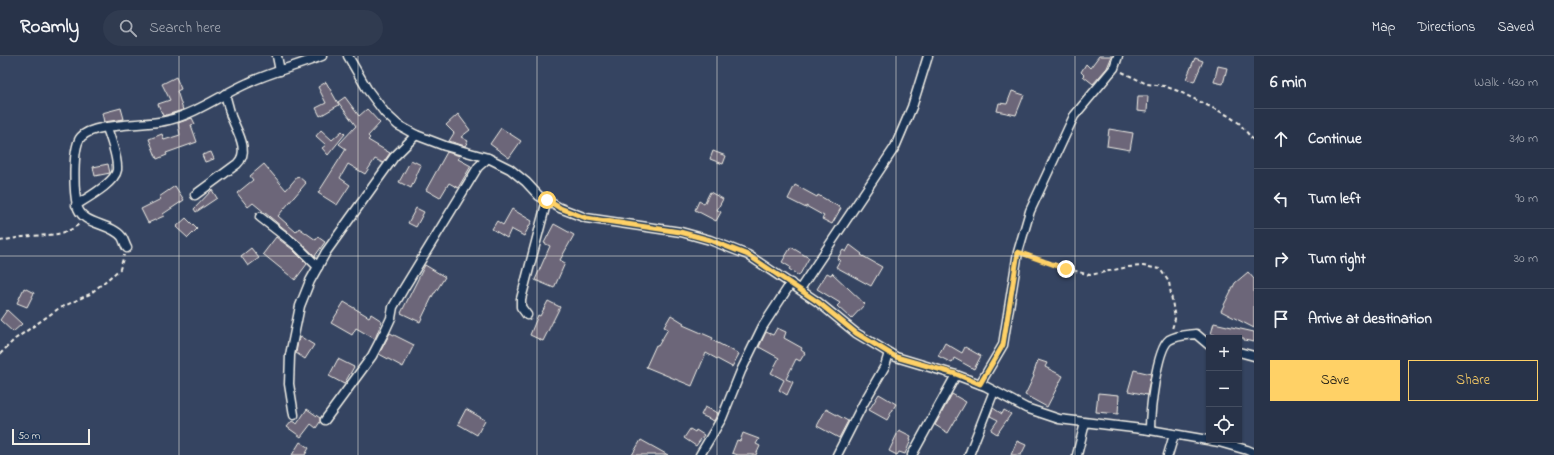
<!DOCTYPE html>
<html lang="en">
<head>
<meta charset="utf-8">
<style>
  body { margin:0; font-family:"Indie Flower",sans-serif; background:#303b50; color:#f1f3f6 }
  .controls { position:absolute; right:12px; bottom:12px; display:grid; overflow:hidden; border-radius:0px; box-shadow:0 1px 3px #0004 }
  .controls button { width:36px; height:36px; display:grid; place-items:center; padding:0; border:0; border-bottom:1px solid #444e61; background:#283349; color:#f1f3f6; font:20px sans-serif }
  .scale { position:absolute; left:12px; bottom:10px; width:78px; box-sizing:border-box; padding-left:4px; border:2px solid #f4f1e8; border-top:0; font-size:11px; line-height:14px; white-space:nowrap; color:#f4f1e8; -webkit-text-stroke:3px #1d3557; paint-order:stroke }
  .stop { position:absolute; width:12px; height:12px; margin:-9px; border:3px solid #ffd166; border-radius:50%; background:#fff }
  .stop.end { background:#ffd166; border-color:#fff; box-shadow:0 1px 4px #0008 }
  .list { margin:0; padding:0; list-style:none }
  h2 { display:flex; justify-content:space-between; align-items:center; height:52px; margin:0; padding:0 16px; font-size:17px }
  h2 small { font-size:13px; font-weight:400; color:#a5aab4 }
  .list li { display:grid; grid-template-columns:26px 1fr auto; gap:12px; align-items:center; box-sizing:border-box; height:60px; padding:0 16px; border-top:1px solid #444e61 }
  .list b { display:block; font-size:15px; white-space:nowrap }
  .list em { font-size:13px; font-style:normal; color:#a5aab4 }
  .actions { display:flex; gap:8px; padding:12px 16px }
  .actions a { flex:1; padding:9px 0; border:1px solid #ffd166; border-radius:0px; text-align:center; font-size:14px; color:#ffd166 }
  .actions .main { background:#ffd166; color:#111 }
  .icon { flex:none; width:22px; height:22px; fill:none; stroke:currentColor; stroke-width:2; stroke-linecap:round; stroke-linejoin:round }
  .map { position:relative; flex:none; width:1254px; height:399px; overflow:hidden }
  header { display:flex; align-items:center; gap:24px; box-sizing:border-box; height:56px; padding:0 20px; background:#283349; border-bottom:1px solid #444e61 }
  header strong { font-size:19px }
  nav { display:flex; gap:22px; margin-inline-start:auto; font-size:14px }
  .search { width:280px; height:36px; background:#303b50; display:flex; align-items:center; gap:10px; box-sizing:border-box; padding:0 14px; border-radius:22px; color:#a5aab4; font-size:15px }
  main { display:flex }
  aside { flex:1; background:#283349 }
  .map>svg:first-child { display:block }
</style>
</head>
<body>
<header>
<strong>Roamly</strong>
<div class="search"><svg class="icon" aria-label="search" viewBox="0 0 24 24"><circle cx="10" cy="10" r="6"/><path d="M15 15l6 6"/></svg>Search here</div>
<nav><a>Map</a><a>Directions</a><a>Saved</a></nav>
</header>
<main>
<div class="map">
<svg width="1254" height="399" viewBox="0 0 1254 399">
  <rect width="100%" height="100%" fill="#354461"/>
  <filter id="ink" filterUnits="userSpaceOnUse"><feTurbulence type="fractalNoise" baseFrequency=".025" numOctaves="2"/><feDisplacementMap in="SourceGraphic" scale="8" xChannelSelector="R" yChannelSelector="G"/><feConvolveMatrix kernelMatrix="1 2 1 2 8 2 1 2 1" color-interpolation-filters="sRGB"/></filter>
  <g filter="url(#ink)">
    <!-- building -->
    <g fill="#6c6679" stroke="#f4f1e8">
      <path d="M1099,0H1112L1107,12L1093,28L1083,20L1084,19L1081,16L1086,8L1090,12Z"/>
      <path d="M1195,2L1203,5L1194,26L1186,23Z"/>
      <path d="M1218,10L1227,12L1223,28L1214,26Z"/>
      <path d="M176,21L181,33L177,35L183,54L163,60L158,48L170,44L162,28Z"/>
      <path d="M326,26L339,49L320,60L316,52L326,47L318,31Z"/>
      <path d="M1012,35L1024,39L1016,59L997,55L999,47L1007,48Z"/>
      <path d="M1138,40H1148L1147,56L1137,55Z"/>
      <path d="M345,41L359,60L367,53L380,67L368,80L370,82L368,84L390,97L383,107L375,103L365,118L348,108L340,122L350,129L337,149L318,137L346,93L339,88L356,70L338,46Z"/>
      <path d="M121,52L124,63L104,66L102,57Z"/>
      <path d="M458,58L470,74L461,81L468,85L465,90L449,85L454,77L446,69Z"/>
      <path d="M192,62L195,68L191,69L197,86L166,97L167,99L157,103L149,83L162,78L164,84L180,79L178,67Z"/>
      <path d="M501,72L521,85L509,102L490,88Z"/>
      <path d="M1109,73L1133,77L1130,94L1107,90Z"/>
      <path d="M321,74L332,84L342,75L345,78L328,99L322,92L326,89L316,80Z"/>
      <path d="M713,95L726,100L723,108L710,103Z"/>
      <path d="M211,96L214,103L205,106L202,99Z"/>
      <path d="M447,96L460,100L458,103L471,110L458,132L449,127L440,142L426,134Z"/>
      <path d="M411,104L421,109L411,132L399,126Z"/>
      <path d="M108,108L110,117L95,120L93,111Z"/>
      <path d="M264,108L286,134L298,120L306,127L278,160L296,176L299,172L316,184L318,181L325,186L315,200L299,185L253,147L248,151L237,137L253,124L250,120Z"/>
      <path d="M795,129L817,141L818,139L841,152L832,168L822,163L824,160L806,150V152L788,143Z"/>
      <path d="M175,130L184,144L163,158L164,160L148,167L141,153L161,143L159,141Z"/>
      <path d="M212,134L217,142L196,156L194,153Z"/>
      <path d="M710,136L723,143L717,154L721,156L716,165L695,154L699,145L704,148Z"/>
      <path d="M416,152L424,156L416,171L408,167Z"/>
      <path d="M512,153L532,165L524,180L511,173L507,182L492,173L497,165L503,169Z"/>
      <path d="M186,162L197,173L188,182L176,171Z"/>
      <path d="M554,168L574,179L560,204L565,207L554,232L535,224L550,190L544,187Z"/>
      <path d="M276,181L292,193L307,208L295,224L263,198Z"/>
      <path d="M850,189L862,198L861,199L882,211L871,230L836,211L840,204L837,203L843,194L846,196Z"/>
      <path d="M791,191L809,202L799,220L789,213L790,211L782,206Z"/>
      <path d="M251,192L259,202L248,210L241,200Z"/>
      <path d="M425,209L445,221L435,237H434L420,266L401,257Z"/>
      <path d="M1248,216L1254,223V272L1221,255L1235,227Z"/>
      <path d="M827,217L831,219L832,217L865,248L851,263L837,250L840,247L817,233Z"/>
      <path d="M24,232L34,237L27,251L17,247Z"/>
      <path d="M548,245L560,251L543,285L530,279L538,259L540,260Z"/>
      <path d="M344,246L369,261L371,258L382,265L375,283L356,272L352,279L331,267Z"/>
      <path d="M7,254L22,268L13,276L0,264Z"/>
      <path d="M671,259L684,267L683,269L713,282L712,284L739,298L732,311L706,297L692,330L646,311L656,289L658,290L668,273L664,271Z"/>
      <path d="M1214,267L1254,276V286L1244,284V282H1214L1215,279L1211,278Z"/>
      <path d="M777,272L786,276L784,282L802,292L801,294L805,297L800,305L796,303L786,323L793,326L787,339L779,334L784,324L771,317L779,302L759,291L766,276L773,279Z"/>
      <path d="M390,277L414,289L403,311L379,298Z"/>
      <path d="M301,281L314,289L305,303L296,297L298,285Z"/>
      <path d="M945,287L962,297L965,291L981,300L974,313L954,302L952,307L938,300Z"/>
      <path d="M338,303L354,311L344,328L329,320Z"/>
      <path d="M1038,304L1047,307L1045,311L1063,320L1047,351L1025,339L1034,320L1033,319Z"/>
      <path d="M1134,314L1151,318L1147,339L1128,335Z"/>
      <path d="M1098,337L1119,339L1118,358L1096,356Z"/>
      <path d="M879,338L896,348L887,364L869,354Z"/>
      <path d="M952,338L966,346L948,377L935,369Z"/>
      <path d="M705,351L718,357L714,365L701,359Z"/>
      <path d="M993,352L1002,358L1004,354L1011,358L997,378L991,374L998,364L990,360Z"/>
      <path d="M307,353L320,362V366L316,372L311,368L301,381L287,371L292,365L297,368Z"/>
      <path d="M466,353L485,364L477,379L458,368Z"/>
      <path d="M826,353L848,365L839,382L817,370Z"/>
      <path d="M690,373L695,376L696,374L704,379L696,390L684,382Z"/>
      <path d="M899,374L911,380L910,384H911L905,398L899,396L897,399L889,395Z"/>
      <path d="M743,377L759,383L756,388L760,390L756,399H738L732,397L737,384L740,385Z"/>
      <path d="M641,384L668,399H632Z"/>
      <path d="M1017,385L1026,389L1021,399H1011Z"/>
      <path d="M300,386L309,392L305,399H292Z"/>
    </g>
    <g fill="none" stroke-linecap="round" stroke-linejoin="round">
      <defs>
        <g id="street">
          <path d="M277,0L280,15"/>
          <path d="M348,0L367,33L385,57L398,69L416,79L445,90L488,102L510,113L526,126L539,140L560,152L586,162L681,176L710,184L748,199L818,246L856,277L896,301L956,319L985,330L1026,352L1059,363L1150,374L1219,386L1247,394L1254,397"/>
          <path d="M195,139L237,108C251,95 236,74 231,60C229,53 227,45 225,38"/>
          <path d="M76,149C87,142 115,127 117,114C118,102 111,83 107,72"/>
          <path d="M260,161L296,189L318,211"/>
          <path d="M127,192C125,189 124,184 122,181C111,166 81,170 77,149C74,136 72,91 81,81C94,66 149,70 169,64C197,57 221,39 248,27C271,16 297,10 322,0"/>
          <path d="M800,233L895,91L912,51L928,0"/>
          <path d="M527,259L521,251V243L547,144"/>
          <path d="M1239,296L1254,300"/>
          <path d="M980,328L1003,289L1018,196L1030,155L1074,60L1114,12L1118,0"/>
          <path d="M294,359L289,328L290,299L300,250L310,225L326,196L394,101L416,79"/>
          <path d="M325,364L372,300L385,275L391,262L393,251L404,232L478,111L488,102"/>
          <path d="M1150,374C1150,357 1156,294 1169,284C1177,279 1188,279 1196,278L1209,289"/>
          <path d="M700,399L722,362L741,315L763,270L791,227"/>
          <path d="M837,399L863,348L885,310L889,297"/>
          <path d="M912,399L956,319"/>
          <path d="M969,399L994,335"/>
          <path d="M1077,399L1085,367"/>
          <path d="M1168,399L1174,379"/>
        </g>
      </defs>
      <!-- street casing -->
      <use href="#street" stroke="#f4f1e8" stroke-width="11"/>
      <!-- path -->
      <g stroke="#f4f1e8" stroke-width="2" stroke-dasharray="4 3" stroke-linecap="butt">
        <path d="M1122,16L1147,28L1164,30L1178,35L1227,59L1239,67L1254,85"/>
        <path d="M0,185C7,184 15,182 22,181C42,178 63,182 79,168"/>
        <path d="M1027,199L1079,216L1090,219L1128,211L1143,210L1160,213L1169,226L1175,263L1172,273"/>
        <path d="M0,298L15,283L58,253L90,238L120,213L124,199"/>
      </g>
      <!-- street -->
      <use href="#street" stroke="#1d3557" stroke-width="8"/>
    </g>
  </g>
  <g fill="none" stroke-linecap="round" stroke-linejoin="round" filter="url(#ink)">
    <!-- route -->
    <path stroke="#ffd166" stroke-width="5" d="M547,144L560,152L586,162L680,176L710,184L748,199L818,246L856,277L896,301L956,318L980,328L1003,289L1018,196L1066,213"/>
  </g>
  <!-- grid -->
  <path fill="none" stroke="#f4f1e8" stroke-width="1" stroke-opacity="0.55" d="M179,0V399M358,0V399M537,0V399M717,0V399M896,0V399M1075,0V399M0,200H1254"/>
</svg>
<div class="controls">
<button>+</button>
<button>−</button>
<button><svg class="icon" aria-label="locate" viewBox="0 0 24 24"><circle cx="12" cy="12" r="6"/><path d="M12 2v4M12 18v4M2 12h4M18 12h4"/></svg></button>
</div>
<div class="scale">50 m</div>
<div class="stop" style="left:547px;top:144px"></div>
<div class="stop end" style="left:1066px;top:213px"></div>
</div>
<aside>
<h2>6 min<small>Walk · 430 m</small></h2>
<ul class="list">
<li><svg class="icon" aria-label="ahead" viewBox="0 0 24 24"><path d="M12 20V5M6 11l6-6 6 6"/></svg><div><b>Continue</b></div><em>310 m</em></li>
<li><svg class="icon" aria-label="left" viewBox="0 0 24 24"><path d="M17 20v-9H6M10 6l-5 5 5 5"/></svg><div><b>Turn left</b></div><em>90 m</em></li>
<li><svg class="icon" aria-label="right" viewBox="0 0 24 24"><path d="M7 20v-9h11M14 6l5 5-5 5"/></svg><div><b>Turn right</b></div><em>30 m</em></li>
<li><svg class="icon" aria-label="arrive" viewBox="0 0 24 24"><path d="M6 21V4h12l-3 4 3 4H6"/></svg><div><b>Arrive at destination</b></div></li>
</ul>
<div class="actions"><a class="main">Save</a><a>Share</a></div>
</aside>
</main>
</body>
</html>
